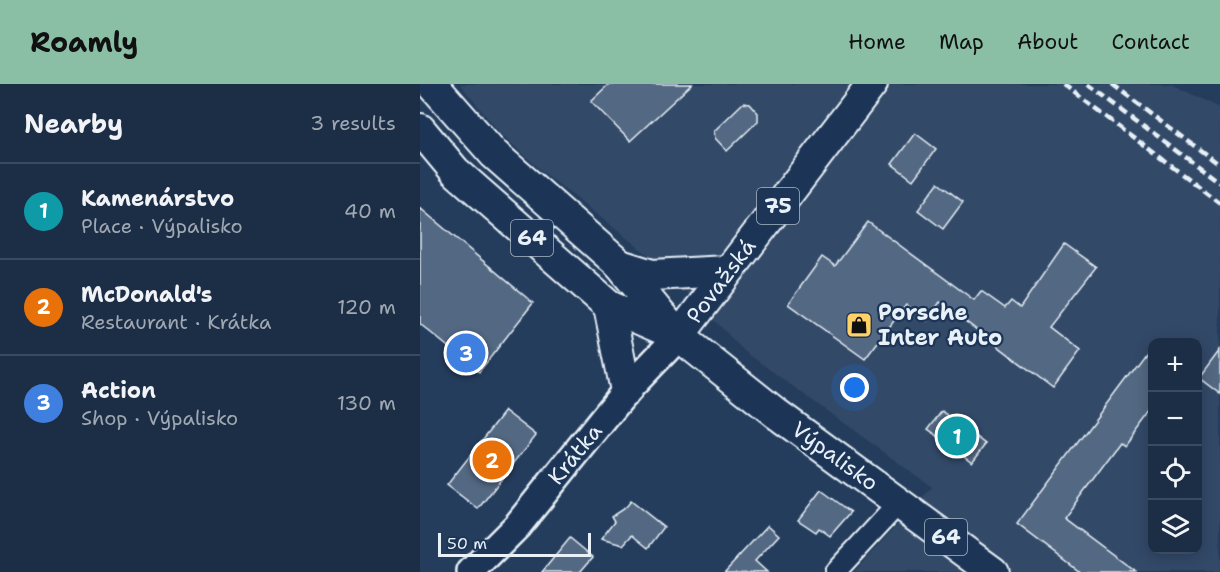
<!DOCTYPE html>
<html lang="en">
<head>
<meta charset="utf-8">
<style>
  body { margin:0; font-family:"Shantell Sans",sans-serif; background:#293a51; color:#f1f3f6 }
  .controls { position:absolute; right:18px; bottom:18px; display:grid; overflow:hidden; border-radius:12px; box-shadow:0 3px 15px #0003 }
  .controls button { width:54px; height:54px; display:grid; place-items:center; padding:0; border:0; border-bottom:2px solid #3a4a5f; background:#1c2e46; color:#f1f3f6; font:30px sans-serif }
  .scale { position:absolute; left:18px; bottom:15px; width:153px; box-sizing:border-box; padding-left:6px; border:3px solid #e8f1f8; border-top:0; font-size:16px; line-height:21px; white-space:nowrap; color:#e8f1f8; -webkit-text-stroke:4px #1d3557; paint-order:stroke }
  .you { position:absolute; left:435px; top:304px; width:21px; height:21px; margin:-15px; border:4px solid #fff; border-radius:50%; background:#1a73e8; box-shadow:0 0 0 9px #1a73e833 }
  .badge { display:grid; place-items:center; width:39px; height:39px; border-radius:50%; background:#8abfa5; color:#fff; font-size:20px; font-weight:700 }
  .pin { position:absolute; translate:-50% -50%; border:3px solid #fff; box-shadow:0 2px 6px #0006 }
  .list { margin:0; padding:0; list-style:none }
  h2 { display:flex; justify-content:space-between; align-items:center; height:78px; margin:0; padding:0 24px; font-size:26px }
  h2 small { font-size:20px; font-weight:400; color:#a0a8b3 }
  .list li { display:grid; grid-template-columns:39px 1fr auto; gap:18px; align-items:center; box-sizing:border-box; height:96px; padding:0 24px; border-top:2px solid #3a4a5f }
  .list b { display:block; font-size:22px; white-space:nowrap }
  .list p { margin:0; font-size:20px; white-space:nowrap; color:#a0a8b3 }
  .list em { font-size:20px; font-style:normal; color:#a0a8b3 }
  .icon { flex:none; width:33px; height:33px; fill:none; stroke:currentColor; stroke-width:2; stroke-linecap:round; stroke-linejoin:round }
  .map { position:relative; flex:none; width:800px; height:488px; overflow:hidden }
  header { display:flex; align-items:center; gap:36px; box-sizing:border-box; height:84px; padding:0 30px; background:#8abfa5; color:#111 }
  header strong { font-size:28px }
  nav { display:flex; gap:33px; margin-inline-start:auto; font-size:21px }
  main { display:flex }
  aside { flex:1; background:#1c2e46 }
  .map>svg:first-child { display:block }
</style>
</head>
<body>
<header>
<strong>Roamly</strong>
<nav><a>Home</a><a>Map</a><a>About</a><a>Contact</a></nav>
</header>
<main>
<aside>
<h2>Nearby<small>3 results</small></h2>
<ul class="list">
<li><span class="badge" style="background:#0f9aa8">1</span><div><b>Kamenárstvo</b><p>Place · Výpalisko</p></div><em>40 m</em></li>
<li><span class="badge" style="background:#e8710a">2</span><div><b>McDonald's</b><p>Restaurant · Krátka</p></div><em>120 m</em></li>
<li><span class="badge" style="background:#3f7fe0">3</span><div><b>Action</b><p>Shop · Výpalisko</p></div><em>130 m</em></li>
</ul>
</aside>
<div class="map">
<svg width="800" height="488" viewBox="0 0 800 488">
  <rect width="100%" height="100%" fill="#253d5d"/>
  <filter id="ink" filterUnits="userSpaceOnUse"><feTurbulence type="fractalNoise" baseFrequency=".0167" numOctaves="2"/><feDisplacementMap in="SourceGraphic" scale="12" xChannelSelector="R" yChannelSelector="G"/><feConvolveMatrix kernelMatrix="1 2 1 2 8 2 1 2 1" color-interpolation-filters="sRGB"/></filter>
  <g filter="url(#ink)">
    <!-- built -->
    <path fill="#334a68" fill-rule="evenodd" d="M40,0H751L800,24V488H434L512,403L324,267L241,181L123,88L79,48ZM732,258H778V466H732Z"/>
    <!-- building -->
    <g fill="#536782" stroke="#e8f1f8" stroke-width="1.5">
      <path d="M189,0H272L210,57L171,17Z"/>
      <path d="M323,19L330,20L338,29V37L307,67L295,54L294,47Z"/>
      <path d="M495,49L516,65L493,96L472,80Z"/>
      <path d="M518,99L543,118L523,145L498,126Z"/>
      <path d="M0,124L113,219L59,288L0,240Z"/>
      <path d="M448,138L554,216L561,207L585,224L591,217L600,224L644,160L676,183L629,243L660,267L633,304L520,218L507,237L486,221L445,275L368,220L402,173L415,182Z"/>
      <path d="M732,259V326L705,362L700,359L644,434L716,488H660L597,440Z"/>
      <path d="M800,266V310L779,294Z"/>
      <path d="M85,327L116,351L58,425L27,401Z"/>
      <path d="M522,327L566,360L552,378L537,367L532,366L530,361L508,345Z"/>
      <path d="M401,406L431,428L410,452L399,444L396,448L378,436Z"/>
      <path d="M211,417L244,443L228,464L212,451L203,461L181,455L195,437L192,432L206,423Z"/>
      <path d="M348,441L359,451L335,477L347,488H304Z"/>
      <path d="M150,454L173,473L160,488H122Z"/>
    </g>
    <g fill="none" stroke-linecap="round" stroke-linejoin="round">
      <defs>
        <path id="minor" d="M415,488L479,419"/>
        <path id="secondary" d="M51,488L97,442L206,307L259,252"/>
        <g id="primary">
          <path d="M12,0L74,70L200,181L239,229L259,252L357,330L573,488"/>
          <path d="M0,45L35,87L189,222L254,250"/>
          <path d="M200,181L232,191L307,187"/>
          <path d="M189,222L206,307"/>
          <path d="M259,252L452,0"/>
        </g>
      </defs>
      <!-- minor casing -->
      <use href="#minor" stroke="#e8f1f8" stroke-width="24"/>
      <!-- secondary casing -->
      <use href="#secondary" stroke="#e8f1f8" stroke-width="32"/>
      <!-- primary casing -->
      <use href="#primary" stroke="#e8f1f8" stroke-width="34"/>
      <!-- minor -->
      <use href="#minor" stroke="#1d3557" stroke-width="20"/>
      <!-- secondary -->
      <use href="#secondary" stroke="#1d3557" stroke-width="27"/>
      <!-- primary -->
      <use href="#primary" stroke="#1d3557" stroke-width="30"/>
      <!-- rail -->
      <g stroke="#e8f1f8" stroke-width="4.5" stroke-dasharray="9 4.5" stroke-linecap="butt">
        <path d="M643,0L800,119"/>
        <path d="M668,0L800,99"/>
        <path d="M692,0L800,81"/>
      </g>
    </g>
  </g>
  <!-- icons -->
  <defs>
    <symbol id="shop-square" viewBox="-11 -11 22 22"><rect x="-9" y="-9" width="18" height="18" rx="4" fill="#ffd166" stroke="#1d3557"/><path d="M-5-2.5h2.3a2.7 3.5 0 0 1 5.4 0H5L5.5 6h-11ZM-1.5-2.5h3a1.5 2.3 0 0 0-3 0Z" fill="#111"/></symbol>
  </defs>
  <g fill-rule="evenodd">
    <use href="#shop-square" x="424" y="226" width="30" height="30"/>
  </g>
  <g text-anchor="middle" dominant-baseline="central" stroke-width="4.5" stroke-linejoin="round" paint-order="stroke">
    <!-- shield labels -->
    <g fill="#1d3557" stroke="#abb9c8" stroke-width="1.5">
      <rect x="337" y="104" width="42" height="36" rx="4.5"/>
      <rect x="91" y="136" width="42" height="36" rx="4.5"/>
      <rect x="505" y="435" width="42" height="36" rx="4.5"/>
    </g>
    <g font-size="21" font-weight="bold" fill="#e8f1f8">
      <text x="358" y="122">75</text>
      <text x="112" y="154">64</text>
      <text x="526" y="453">64</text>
    </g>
    <!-- street labels -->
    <g font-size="22" fill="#e8f1f8" stroke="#1d3557">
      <text transform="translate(301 197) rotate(-53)">Považská</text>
      <text transform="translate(155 370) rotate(-51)">Krátka</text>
      <text transform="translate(415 372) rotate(36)">Výpalisko</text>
    </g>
    <!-- poi labels -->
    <g font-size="22" font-weight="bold" fill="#e8f1f8" stroke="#1d3557" text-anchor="start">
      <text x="458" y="228">Porsche<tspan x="458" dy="25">Inter Auto</tspan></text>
    </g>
  </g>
</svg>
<div class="controls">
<button>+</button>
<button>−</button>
<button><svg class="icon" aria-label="locate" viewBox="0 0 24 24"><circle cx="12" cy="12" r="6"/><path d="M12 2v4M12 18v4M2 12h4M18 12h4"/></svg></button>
<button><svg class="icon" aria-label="layers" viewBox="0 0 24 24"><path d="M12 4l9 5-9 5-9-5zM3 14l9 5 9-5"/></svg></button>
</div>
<div class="scale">50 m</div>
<div class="you"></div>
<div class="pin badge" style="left:537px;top:352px;background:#0f9aa8">1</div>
<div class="pin badge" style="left:72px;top:376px;background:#e8710a">2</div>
<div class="pin badge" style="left:46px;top:269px;background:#3f7fe0">3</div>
</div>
</main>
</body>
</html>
